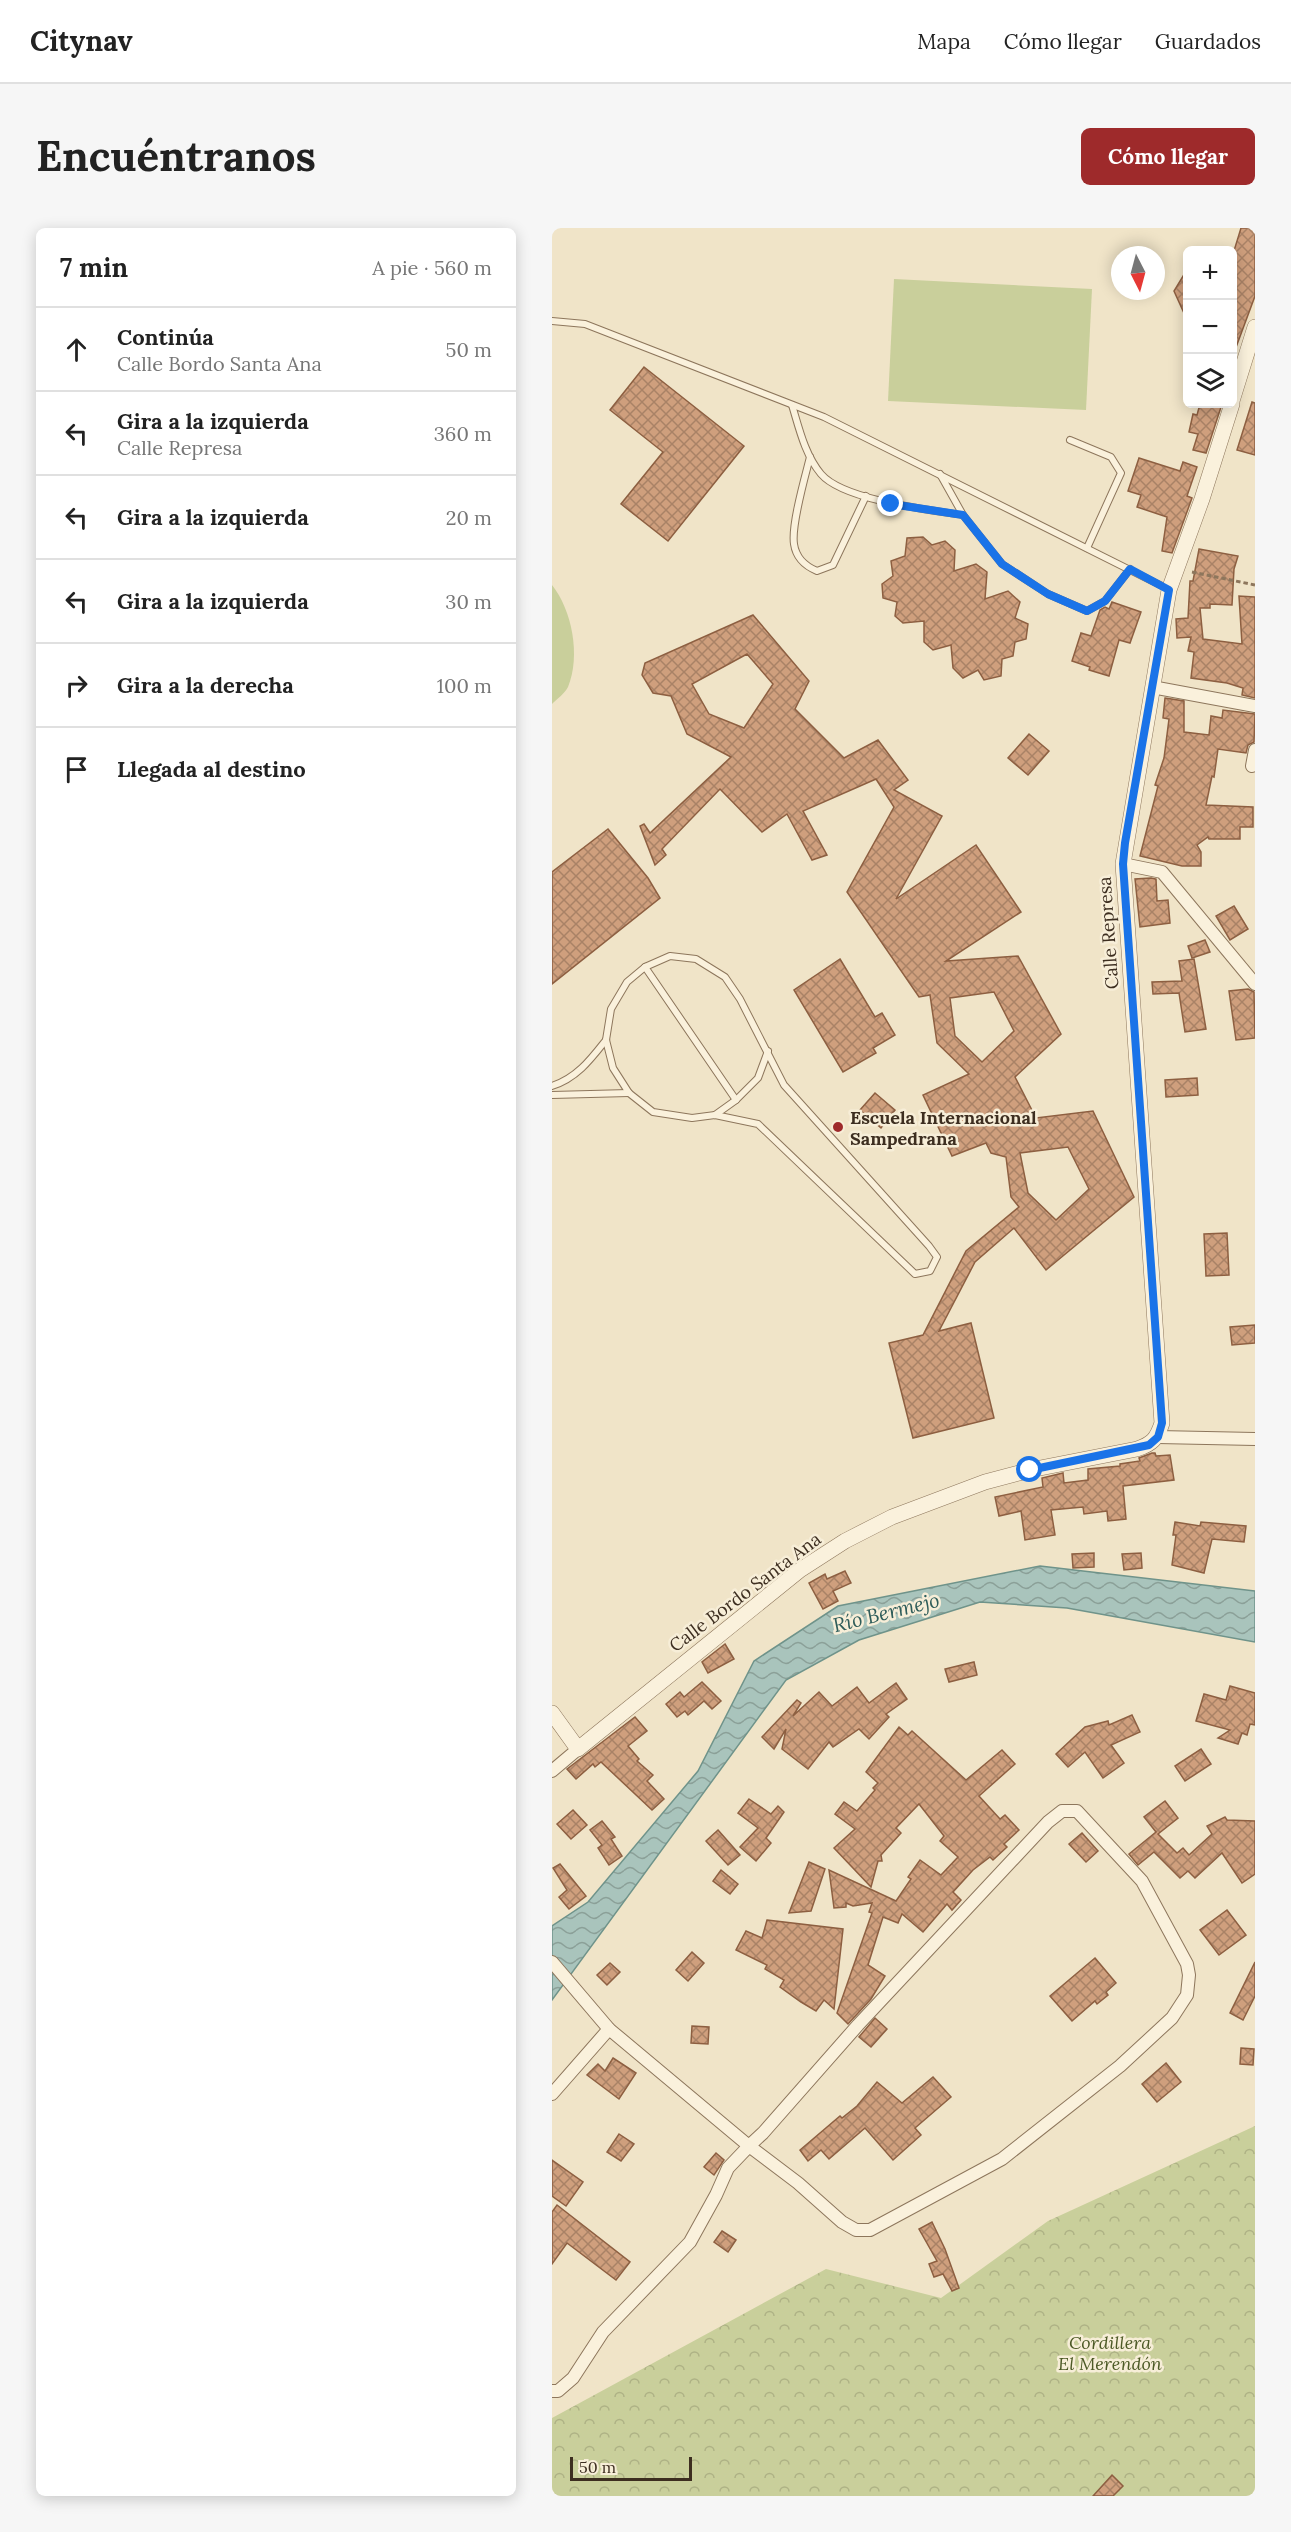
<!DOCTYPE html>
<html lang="es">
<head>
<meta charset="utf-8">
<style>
  body { margin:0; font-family:Lora,serif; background:#f6f6f6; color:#222 }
  .controls { position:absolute; right:18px; top:18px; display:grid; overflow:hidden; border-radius:9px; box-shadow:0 3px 15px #0003 }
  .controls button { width:54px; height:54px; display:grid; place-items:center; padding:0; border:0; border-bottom:2px solid #e0e0e0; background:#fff; color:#222; font:30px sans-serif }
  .compass { position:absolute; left:559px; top:18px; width:54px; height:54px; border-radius:50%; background:#fff; box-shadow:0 3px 15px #0003; rotate:174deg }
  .scale { position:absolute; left:18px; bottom:15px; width:122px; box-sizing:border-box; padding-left:6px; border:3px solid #3d2e20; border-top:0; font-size:16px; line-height:21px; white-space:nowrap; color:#3d2e20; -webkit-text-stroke:4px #f7eed8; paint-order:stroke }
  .stop { position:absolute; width:18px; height:18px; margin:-14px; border:4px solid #1a73e8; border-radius:50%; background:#fff }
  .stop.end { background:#1a73e8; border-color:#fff; box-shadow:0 2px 6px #0008 }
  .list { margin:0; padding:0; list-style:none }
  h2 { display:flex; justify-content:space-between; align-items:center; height:78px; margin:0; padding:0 24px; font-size:26px }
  h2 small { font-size:20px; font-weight:400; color:#767676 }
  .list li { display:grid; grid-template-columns:39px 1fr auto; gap:18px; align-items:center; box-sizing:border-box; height:84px; padding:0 24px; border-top:2px solid #e0e0e0 }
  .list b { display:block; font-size:22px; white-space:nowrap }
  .list p { margin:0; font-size:20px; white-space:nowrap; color:#767676 }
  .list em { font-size:20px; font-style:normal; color:#767676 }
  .icon { flex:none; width:33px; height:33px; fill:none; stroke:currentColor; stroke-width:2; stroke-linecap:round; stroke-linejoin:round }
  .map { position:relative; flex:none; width:703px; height:2268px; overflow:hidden; border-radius:9px }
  header { display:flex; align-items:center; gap:36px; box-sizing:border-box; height:84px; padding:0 30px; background:#fff; border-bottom:2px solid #e0e0e0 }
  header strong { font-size:28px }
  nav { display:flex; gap:33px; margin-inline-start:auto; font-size:21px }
  .intro { display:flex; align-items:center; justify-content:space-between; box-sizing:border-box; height:144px; padding:0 36px }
  h1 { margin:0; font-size:42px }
  .button { padding:15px 27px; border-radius:9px; background:#9e2a2b; color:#fff; font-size:21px; font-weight:700 }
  main { display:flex; gap:36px; padding:0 36px }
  aside { flex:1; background:#fff; border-radius:9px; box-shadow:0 3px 15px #0003 }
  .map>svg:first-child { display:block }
</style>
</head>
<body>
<header>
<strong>Citynav</strong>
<nav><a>Mapa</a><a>Cómo llegar</a><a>Guardados</a></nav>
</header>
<div class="intro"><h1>Encuéntranos</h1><a class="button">Cómo llegar</a></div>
<main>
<aside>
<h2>7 min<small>A pie · 560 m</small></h2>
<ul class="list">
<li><svg class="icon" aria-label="ahead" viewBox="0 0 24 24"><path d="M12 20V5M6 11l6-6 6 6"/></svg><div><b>Continúa</b><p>Calle Bordo Santa Ana</p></div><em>50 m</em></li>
<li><svg class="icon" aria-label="left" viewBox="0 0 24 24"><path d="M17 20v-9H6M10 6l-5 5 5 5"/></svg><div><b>Gira a la izquierda</b><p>Calle Represa</p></div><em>360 m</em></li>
<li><svg class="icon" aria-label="left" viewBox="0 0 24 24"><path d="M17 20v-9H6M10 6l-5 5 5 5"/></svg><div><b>Gira a la izquierda</b></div><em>20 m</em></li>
<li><svg class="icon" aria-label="left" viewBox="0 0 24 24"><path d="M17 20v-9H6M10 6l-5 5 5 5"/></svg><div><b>Gira a la izquierda</b></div><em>30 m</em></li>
<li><svg class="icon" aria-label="right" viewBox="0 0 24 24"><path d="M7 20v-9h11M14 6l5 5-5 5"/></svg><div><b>Gira a la derecha</b></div><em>100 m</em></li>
<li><svg class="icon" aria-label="arrive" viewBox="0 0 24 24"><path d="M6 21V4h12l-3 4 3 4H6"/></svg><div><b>Llegada al destino</b></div></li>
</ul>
</aside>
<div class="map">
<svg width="703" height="2268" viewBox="0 0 703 2268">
  <defs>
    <pattern id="forest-crowns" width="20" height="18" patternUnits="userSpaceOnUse" patternTransform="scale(1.5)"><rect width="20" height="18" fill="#c9cf9b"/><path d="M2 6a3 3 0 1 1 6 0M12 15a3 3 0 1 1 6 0" fill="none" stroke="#aeb285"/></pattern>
    <pattern id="water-waves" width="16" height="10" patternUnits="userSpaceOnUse" patternTransform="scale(1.5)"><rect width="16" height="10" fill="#a9c4bc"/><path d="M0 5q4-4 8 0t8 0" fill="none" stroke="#8ba098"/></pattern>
    <pattern id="building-cross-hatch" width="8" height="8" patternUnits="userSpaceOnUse" patternTransform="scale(1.5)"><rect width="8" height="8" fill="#cf9f7d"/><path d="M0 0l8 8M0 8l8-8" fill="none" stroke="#a98266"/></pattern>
  </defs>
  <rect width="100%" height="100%" fill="#f0e4c8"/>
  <!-- forest -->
  <path fill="url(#forest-crowns)" d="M703,1898V2268H0V2190L274,2041L389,2070L496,1993Z"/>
  <!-- park -->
  <g fill="#c9cf9b">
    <path d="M342,51L540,61L534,182L336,173Z"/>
    <path d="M0,357C20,382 29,428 16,459C13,465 5,471 0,476Z"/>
  </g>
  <!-- water -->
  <path fill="url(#water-waves)" stroke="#6f938a" stroke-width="1.5" d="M488,1338L703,1363V1414L515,1380L428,1374L307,1412L234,1452L0,1772V1698L36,1674L146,1543L202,1433L286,1378Z"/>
  <!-- building -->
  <g fill="url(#building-cross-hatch)" stroke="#8d5f41" stroke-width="1.5" fill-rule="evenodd">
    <path d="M689,0H703V68L683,122L681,121V26Z"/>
    <path d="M636,40V94L622,63Z"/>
    <path d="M92,139L192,218L116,313L69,276L111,224L58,182Z"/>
    <path d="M700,174L703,175V227L685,222Z"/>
    <path d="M648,176H670L654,225L641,222L646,206L637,204L641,186L645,187Z"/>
    <path d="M587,230L628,243L631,234L645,239L635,268L640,270L620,325L610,323L615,289L585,279L589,267L576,263Z"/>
    <path d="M371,309L380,317L393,313L403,322L402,343L424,336L435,344L433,371L456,363L468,374L463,390L476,396L474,411L463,414L461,428L450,431L449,448L432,452L426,442L411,450L401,440L399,417L381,422L372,414V393L351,395L343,388L345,374L331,370L330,356L341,348L339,333L353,328L355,310Z"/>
    <path d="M647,321L686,328L682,341L680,377L658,376V380H648L651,411L690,416L687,368L703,369V470L690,467L691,460L675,455L639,450L642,424L636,423L639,409L625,410L624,391L636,390L638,353H641Z"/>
    <path d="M560,374L589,384L578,415L567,412L557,448L537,442L538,439L520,433L529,405L539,408L548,382L553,379L557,381Z"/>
    <path d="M201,387L257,453L243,481L292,530L326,512L356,552L342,562L390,588L344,671L424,617L469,684L394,733L466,728L509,806L463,849L484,890L541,883L582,969L494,1042L462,1000L423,1034L387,1103L419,1095L442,1190L361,1210L337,1115L371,1107L414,1023L467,979L459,969L454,929L439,925L434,915L400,928L371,867L417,846L385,815L378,767L367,769L295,664L342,579L324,551L251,583L275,627L260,632L235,586L210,604L168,561L110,621L114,627L103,637L88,598L92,596L98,605L179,529L135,506L119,468L101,465L90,447L93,435ZM195,426L221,456L192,500L157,486L140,456ZM442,764L462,803L430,834L403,808L398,770ZM516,919L537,961L504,992L476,965L468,925Z"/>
    <path d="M613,470L632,473V504L657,507L659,488L670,490L671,482L703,486L702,514L696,517L694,525L666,521L662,549L660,548L654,577L701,579V599H688V611H657L656,609L645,617L649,624V638H630L588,628L606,558L603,557L612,530L617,491L611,490Z"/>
    <path d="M477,506L497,523L476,547L456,530Z"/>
    <path d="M56,601L96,650L108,670L0,756V644Z"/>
    <path d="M599,650L604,651L605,673L616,672L618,695L588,699L583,651Z"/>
    <path d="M682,678L696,701L678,712L664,688Z"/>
    <path d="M653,712L658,724L640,730L636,718Z"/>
    <path d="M288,731L323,789L330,785L343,807L321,820L324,825L291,844L242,762Z"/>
    <path d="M642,731L654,801L633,804L627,765L601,766L600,754L630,753L627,733Z"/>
    <path d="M696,761L702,764L703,810L684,812L677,763Z"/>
    <path d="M645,850L646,867L614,869L613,852Z"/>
    <path d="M323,865L343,882L329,900L308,882Z"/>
    <path d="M675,1005L677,1047L654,1048L652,1006Z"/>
    <path d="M703,1097V1115L680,1117L678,1099Z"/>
    <path d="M600,1225H603L604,1228L618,1227L622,1252L571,1258L574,1291L556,1293L555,1283L532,1286L531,1279L499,1282L503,1307L473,1312L469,1283L447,1288L443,1269L491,1259L490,1250L511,1245L512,1255L536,1252V1241L568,1238V1236L588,1233L587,1230Z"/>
    <path d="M623,1294L648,1298L649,1294L694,1298L692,1314L660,1311L652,1345L620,1337L624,1307H621Z"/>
    <path d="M542,1325V1339L521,1340L520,1326Z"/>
    <path d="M589,1325L590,1340L572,1342L570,1326Z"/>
    <path d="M293,1343L299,1355L281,1363L286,1373L271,1381L257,1355L273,1346L275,1351Z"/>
    <path d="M173,1416L182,1431L156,1445L150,1434Z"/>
    <path d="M422,1434L425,1447L397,1454L393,1441Z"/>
    <path d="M150,1454L169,1473L160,1481L152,1473L136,1487L133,1483L125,1489L114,1476L128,1464L132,1469Z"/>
    <path d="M344,1455L355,1471L334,1486L337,1489L317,1511L307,1501L281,1519L277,1514L256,1541L230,1521L234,1501L222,1521L210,1509L245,1472L249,1475L241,1488L267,1464L280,1478L305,1459L317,1475Z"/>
    <path d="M678,1458L703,1465V1497L698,1496L695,1507L690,1505L686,1516L666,1510L678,1502L644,1493L652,1466L674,1472Z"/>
    <path d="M580,1487L588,1504L559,1517L572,1535L551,1550L533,1524L516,1539L504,1526L533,1499L556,1493L557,1497Z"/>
    <path d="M83,1489L95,1503L76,1518L87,1531L85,1533L101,1547L95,1553L112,1571L100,1582L49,1534L43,1539L41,1536L24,1551L15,1541Z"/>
    <path d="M347,1499L356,1507L360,1503L414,1552L450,1522L463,1536L427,1568L448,1591L453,1587L467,1602L452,1616L455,1619L441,1632L438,1629L421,1642L401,1664L409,1672L400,1682L395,1676L371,1704L350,1686L346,1695L331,1689L316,1737L333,1748L319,1771L296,1796L285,1785L320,1685L317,1684L320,1675L301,1678L294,1675V1679L282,1680L277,1642L344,1673L359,1651L356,1649L368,1632L389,1647L406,1629L388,1613L392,1608L367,1576L344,1600L349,1605L329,1627L330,1633H326L319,1659L282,1620L303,1601L283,1586L292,1574L305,1583L323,1562L321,1560L326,1555L314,1544Z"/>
    <path d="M649,1521L659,1536L633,1553L623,1538Z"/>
    <path d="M197,1571L219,1586L226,1578L232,1584L214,1610L219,1615L204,1633L188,1619L206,1600L186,1585Z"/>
    <path d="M613,1573L626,1590L606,1606L625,1625L631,1620L637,1627L660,1606L655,1598L673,1589L675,1592L703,1593V1646L690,1655L670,1625L643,1650L636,1643L628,1650L602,1624L586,1637L577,1626L604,1604L592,1589Z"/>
    <path d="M21,1582L35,1597L19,1611L5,1596Z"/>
    <path d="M50,1593L63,1609L59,1611L70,1628L57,1637L46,1620L50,1617L38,1602Z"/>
    <path d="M166,1602L188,1627L176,1637L154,1613Z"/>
    <path d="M530,1605L546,1623L534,1634L517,1616Z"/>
    <path d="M257,1634L273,1641L259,1683L237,1685Z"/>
    <path d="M8,1636L34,1668L17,1681L7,1669L15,1662L1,1640Z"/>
    <path d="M169,1642L186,1656L178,1666L161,1653Z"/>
    <path d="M675,1682L694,1707L667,1727L648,1702Z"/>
    <path d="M215,1692L291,1701L282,1781L272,1772L264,1783L249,1774L228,1759L232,1752L213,1741L215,1737L184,1722L194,1703L210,1710Z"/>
    <path d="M140,1724L152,1735L136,1753L124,1742Z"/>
    <path d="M543,1730L564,1755L554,1764L556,1767L545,1776L543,1773L520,1793L498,1768Z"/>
    <path d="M703,1734V1768L691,1792L678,1785Z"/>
    <path d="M58,1735L68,1744L55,1757L45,1747Z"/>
    <path d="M323,1790L335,1801L319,1819L307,1809Z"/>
    <path d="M140,1798L157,1799L156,1816L139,1815Z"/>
    <path d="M689,1820L702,1821L701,1837L688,1836Z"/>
    <path d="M61,1830L84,1845L67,1871L35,1847L46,1836L53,1843Z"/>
    <path d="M614,1835L629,1854L605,1874L590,1856Z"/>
    <path d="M381,1849L399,1869L363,1900L369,1907L341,1932L313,1900L277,1931L269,1922L256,1933L248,1922L288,1888L290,1890L305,1878L325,1854L350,1875Z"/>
    <path d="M67,1906L82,1916L69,1933L55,1924Z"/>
    <path d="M164,1925L172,1932L162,1947L152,1939Z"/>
    <path d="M0,1932L31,1954L14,1978L0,1968Z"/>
    <path d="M5,1977L78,2034L64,2052L15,2015L0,2036V1984Z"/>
    <path d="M380,1994L393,2021L407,2060L400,2063L391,2046L382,2049L377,2036L385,2033L367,2001Z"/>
    <path d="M170,2003L184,2012L176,2024L162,2014Z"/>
    <path d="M560,2247L571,2258L561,2268H541Z"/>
  </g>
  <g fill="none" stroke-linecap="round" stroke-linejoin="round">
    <defs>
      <g id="service">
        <path d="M0,93L33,96L272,189L616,361"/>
        <path d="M240,177C247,200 253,227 269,246C291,272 377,282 411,287L450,336L496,366L535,383L553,373L578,341"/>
        <path d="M518,212L559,229L569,245L535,320"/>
        <path d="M258,229C253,249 239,297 242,316C244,330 253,338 265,343L281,337L314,268"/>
        <path d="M388,246L411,287"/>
        <path d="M118,728L144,731L173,749L188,771L232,857L377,1018L385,1029L378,1043L363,1046L206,896L163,887L140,890L101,884L77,865L61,840L54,812L59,781L75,754L93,739Z"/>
        <path d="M93,739L184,872"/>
        <path d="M0,858C25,850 39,831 54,812"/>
        <path d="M0,867L77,865"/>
        <path d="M163,887L184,872L206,850L216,823"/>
      </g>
      <g id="minor">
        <path d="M600,459L703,478"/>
        <path d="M700,538L703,522"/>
        <path d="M571,636L610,644L703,756"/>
        <path d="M606,1209L703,1211"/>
        <path d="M0,1543L26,1521"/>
        <path d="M0,1734L57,1801L197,1918L211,1905L306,1797L496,1594L510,1583H525L590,1653L635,1736L637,1747L635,1767L620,1790L568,1838L450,1931L318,2002H304L290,1994L246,1955L197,1918L176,1940L164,1967L138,2014L51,2104L21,2150L6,2163H0"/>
        <path d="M0,1866L57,1801"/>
      </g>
      <g id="tertiary">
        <path d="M680,173L703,99"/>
        <path d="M0,1485L26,1521L248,1342L293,1313L340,1289L433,1254L478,1242L585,1221C600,1216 605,1211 610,1195L571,636L617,362L650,271L680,176"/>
      </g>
    </defs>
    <!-- service casing -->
    <use href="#service" stroke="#8d765c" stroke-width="8"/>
    <!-- minor casing -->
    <use href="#minor" stroke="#8d765c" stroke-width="14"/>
    <!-- tertiary casing -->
    <use href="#tertiary" stroke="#8d765c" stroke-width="16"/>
    <!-- path -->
    <path stroke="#8d765c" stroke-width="3" stroke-dasharray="4.5 3" stroke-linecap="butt" d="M640,344L703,357"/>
    <!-- service -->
    <use href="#service" stroke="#faf1dc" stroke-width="6"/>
    <!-- minor -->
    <use href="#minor" stroke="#faf1dc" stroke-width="12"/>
    <!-- tertiary -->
    <use href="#tertiary" stroke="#faf1dc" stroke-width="15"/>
  </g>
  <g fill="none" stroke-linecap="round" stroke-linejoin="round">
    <!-- route -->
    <path stroke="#1a73e8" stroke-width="8" d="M339,276L411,287L450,336L496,366L535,383L553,373L578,341L617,362L573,615L571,636L610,1195L606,1209L597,1217L478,1242"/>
  </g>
  <!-- markers -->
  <circle fill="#9e2a2b" stroke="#f7eed8" stroke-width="2" cx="286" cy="899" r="6"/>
  <g text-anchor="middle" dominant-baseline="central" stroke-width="5" stroke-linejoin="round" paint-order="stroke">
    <!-- street labels -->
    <g font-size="18" fill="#3d2e20" stroke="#f7eed8">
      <text transform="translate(556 705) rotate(-94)">Calle Represa</text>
      <text transform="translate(193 1364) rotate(-37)">Calle Bordo Santa Ana</text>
    </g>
    <!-- poi labels -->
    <g font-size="18" font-weight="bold" fill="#3d2e20" stroke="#f7eed8" text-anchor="start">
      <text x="298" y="889">Escuela Internacional<tspan x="298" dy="21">Sampedrana</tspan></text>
    </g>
    <!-- park labels -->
    <g font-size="18" font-style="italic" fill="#4d5a26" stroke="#f7eed8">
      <text x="558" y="2114">Cordillera<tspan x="558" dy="21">El Merendón</tspan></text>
    </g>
    <!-- water labels -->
    <g font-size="20" font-style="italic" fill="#2f5d5a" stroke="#f7eed8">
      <text transform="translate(334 1384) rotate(-14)">Río Bermejo</text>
    </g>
  </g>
</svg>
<div class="controls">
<button>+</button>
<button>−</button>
<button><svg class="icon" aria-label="layers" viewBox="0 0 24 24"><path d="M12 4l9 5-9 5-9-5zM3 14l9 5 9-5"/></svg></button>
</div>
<svg class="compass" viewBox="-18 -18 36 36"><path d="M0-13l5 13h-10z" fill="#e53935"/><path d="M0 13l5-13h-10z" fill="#767676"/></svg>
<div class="scale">50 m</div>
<div class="stop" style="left:478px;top:1242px"></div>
<div class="stop end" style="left:339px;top:276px"></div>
</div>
</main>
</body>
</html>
